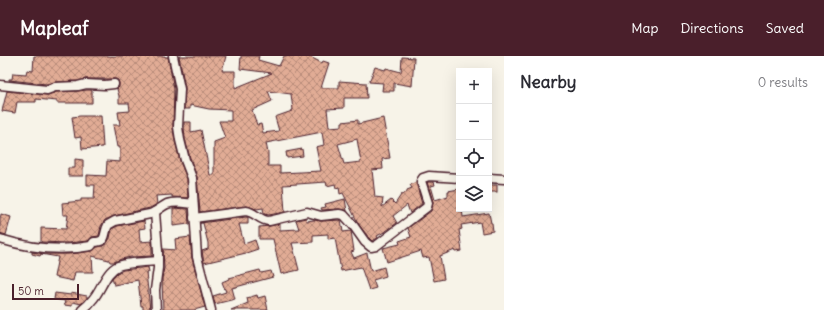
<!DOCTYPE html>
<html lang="en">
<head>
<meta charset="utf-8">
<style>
  body { margin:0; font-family:Delius,sans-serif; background:#f7f7f7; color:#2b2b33 }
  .controls { position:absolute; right:12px; top:12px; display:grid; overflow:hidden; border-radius:0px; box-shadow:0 4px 16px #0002 }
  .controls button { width:36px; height:36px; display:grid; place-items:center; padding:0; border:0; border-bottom:1px solid #e1e1e2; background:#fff; color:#2b2b33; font:20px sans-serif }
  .scale { position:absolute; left:12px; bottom:10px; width:67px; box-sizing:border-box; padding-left:4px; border:2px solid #4a1f2b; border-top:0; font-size:11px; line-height:14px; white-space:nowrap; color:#4a1f2b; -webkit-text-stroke:3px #f7f3e8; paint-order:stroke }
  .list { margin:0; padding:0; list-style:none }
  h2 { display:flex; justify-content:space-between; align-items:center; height:52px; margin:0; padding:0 16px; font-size:17px }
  h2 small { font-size:13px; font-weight:400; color:#7c7c81 }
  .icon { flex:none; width:22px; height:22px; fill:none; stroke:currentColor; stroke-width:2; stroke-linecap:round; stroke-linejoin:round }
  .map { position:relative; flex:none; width:504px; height:254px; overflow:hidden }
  header { display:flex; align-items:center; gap:24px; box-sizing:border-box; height:56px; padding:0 20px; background:#4a1f2b; color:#fff }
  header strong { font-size:19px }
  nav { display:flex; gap:22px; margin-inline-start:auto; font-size:14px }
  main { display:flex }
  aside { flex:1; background:#fff }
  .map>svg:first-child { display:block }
</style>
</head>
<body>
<header>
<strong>Mapleaf</strong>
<nav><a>Map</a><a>Directions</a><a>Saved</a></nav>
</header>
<main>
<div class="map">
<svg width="504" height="254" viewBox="0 0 504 254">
  <defs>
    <pattern id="building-cross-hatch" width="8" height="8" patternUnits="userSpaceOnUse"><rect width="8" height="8" fill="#e1ac95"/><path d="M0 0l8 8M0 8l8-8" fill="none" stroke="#b88b7a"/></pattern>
  </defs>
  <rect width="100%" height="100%" fill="#f7f3e8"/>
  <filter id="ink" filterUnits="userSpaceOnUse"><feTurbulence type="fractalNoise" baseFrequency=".025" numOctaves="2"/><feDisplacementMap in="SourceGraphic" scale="8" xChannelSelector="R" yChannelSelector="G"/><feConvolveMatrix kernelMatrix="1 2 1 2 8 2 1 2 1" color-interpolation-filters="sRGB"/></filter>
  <g filter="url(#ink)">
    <!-- building -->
    <g fill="url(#building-cross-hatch)" stroke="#4a1f2b" fill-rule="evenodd">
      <path d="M34,0H165V1H168L174,33L173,72L175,85L180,105L187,123L188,142L172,141V139L156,140L157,148L150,152L114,160L105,164L101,170L99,180L92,181L88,185L68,187L41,186V172L66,173L68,159H63L62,147L81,145V143H94L95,129H87V119L106,120L107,105L120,106V91H117L113,69H120L118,56L130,55L129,47H119V40L117,33L119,31V27L118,24L116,23H86L77,25L55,26L46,28L9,24V23H12L13,17L26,18L27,14L33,15Z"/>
      <path d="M179,0H226L222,15H235V32L272,17L240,13L241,0H259L258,4L279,10L284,0H308L322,7L323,5L329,7L321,32H339V25L366,27L367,42H344V52L327,53L329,71L342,70V66L358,64V68L383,62L390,102L382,103L383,113L372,114L375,141L383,142L382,151L391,144L395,148L401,139L407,136V134L412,132L410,129L416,126L422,148L410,157L407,149L393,160L397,167L386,175L377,180L378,182L372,185L369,182L359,169L343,137L340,138L339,131L336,132L335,128L327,130L326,126L283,129L285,156L269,159L264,158L263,152L256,153L247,150L200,156L197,121L190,102L185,83L184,71V66H191V76L201,74L210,119H214V86L225,82L219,65H231V54L209,53L190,49V53H184L185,32ZM268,35L291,38L293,54H292V55L275,61L279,75L263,77L261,68L257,69L252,54L272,45ZM322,76L324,89L316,91L321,115L280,117V110H268V97L266,87ZM357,83L361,106L344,108L338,88Z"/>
      <path d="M402,1L414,2L412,30L394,27V35H382L383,27L369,26L375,11L385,14L386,12L401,16Z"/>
      <path d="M87,34H92V47H57V45L36,43V46H17L15,57L2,55L7,35L47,39L56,36L78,35Z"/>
      <path d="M80,60H101L103,91L82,93L81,81L75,82L72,61Z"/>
      <path d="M302,93L303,100L287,102L286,96Z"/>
      <path d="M75,103L83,104V120H68V112H75Z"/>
      <path d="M427,126H434L435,129L431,130L435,144L448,140V135L459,133V153H462L463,161L489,157L491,167H492L493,175L482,177L480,166L461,169L462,173L459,174L462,195L456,196L455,194L440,200L444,223L434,225L429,201L423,202L421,195L387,206L383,192L400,188L399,185L411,181L408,172L431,155L432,152L433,146Z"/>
      <rect x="489" y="129" width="8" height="7"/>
      <path d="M345,143L347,155L339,153L322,154L321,152L326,151L325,148Z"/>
      <path d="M173,152L188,153L189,168L173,170Z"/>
      <path d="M1,158L11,161L6,179L0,177V163Z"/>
      <path d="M246,161H248V168H239L244,188L255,184L258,193L246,197L204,207L202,195L208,193V187L203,167H200Z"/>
      <path d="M306,162L307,165L314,164L321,165L341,164L343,176L351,175L354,195L351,196L354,202L367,197L371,215L384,211L386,220L373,224L376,232L369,234L361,211L341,215L335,182L328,183V178L313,179V186L292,187L299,214L281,218L273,183H259V171L270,170L280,168V174L299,173L296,164Z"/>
      <path d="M144,165L145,172L139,173L140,186L152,185V200L131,201L121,203L115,206H110L109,204L92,200L93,216H75L73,225L54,221L58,201L41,198L40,200L32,198V196L44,198H68L92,195L97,191L103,190L107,187L110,182L112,173L117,170Z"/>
      <path d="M190,181L192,202L205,251L194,254H163L162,222L164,212L163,193L176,194L175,183Z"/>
      <path d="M148,211L149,216H146L150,254H143V250H141L138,224L114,229L112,222L117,217L123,214Z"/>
      <path d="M260,214L261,217L271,215L273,221L232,232L235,243L215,248L213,240L226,236L222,226L229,223V222Z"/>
      <path d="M55,237L71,239V237L87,240V242L81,248L73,246L72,250L64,249L65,245L54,243Z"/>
      <path d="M257,239L258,242L265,240L268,254H231L248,247L247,242Z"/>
    </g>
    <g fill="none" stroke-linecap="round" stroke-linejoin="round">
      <defs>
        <g id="minor">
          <path d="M173,0L180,33L178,71L180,84L185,104L192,122L197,201L211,254"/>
          <path d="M0,29L47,34L55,31L78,30L86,28L105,29L114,28"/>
          <path d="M489,122L504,123"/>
          <path d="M155,156L158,195V212L155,234L156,254"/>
          <path d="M194,162L246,155C255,156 260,165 269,165L307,156L321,160L339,158L344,159L353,169L365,186L371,191L376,190L427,151L428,147L421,125L423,122L429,120L459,122"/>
          <path d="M0,183C29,192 60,196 91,190L94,186C108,186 103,178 108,169L115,165L150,158C156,156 161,151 167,148C175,145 185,147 193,148"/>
          <path d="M82,254C86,251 90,247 93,243C101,234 106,215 118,210C127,206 147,206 158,205"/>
        </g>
      </defs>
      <!-- minor casing -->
      <use href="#minor" stroke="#4a1f2b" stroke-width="11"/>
      <!-- minor -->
      <use href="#minor" stroke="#f7f3e8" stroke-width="8"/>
    </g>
  </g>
</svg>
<div class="controls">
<button>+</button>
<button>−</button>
<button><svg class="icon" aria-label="locate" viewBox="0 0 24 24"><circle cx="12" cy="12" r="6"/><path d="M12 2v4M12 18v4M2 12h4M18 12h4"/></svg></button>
<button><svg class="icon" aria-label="layers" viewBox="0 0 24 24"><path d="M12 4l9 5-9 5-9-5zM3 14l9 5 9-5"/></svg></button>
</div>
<div class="scale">50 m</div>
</div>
<aside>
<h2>Nearby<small>0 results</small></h2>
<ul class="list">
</ul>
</aside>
</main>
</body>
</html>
